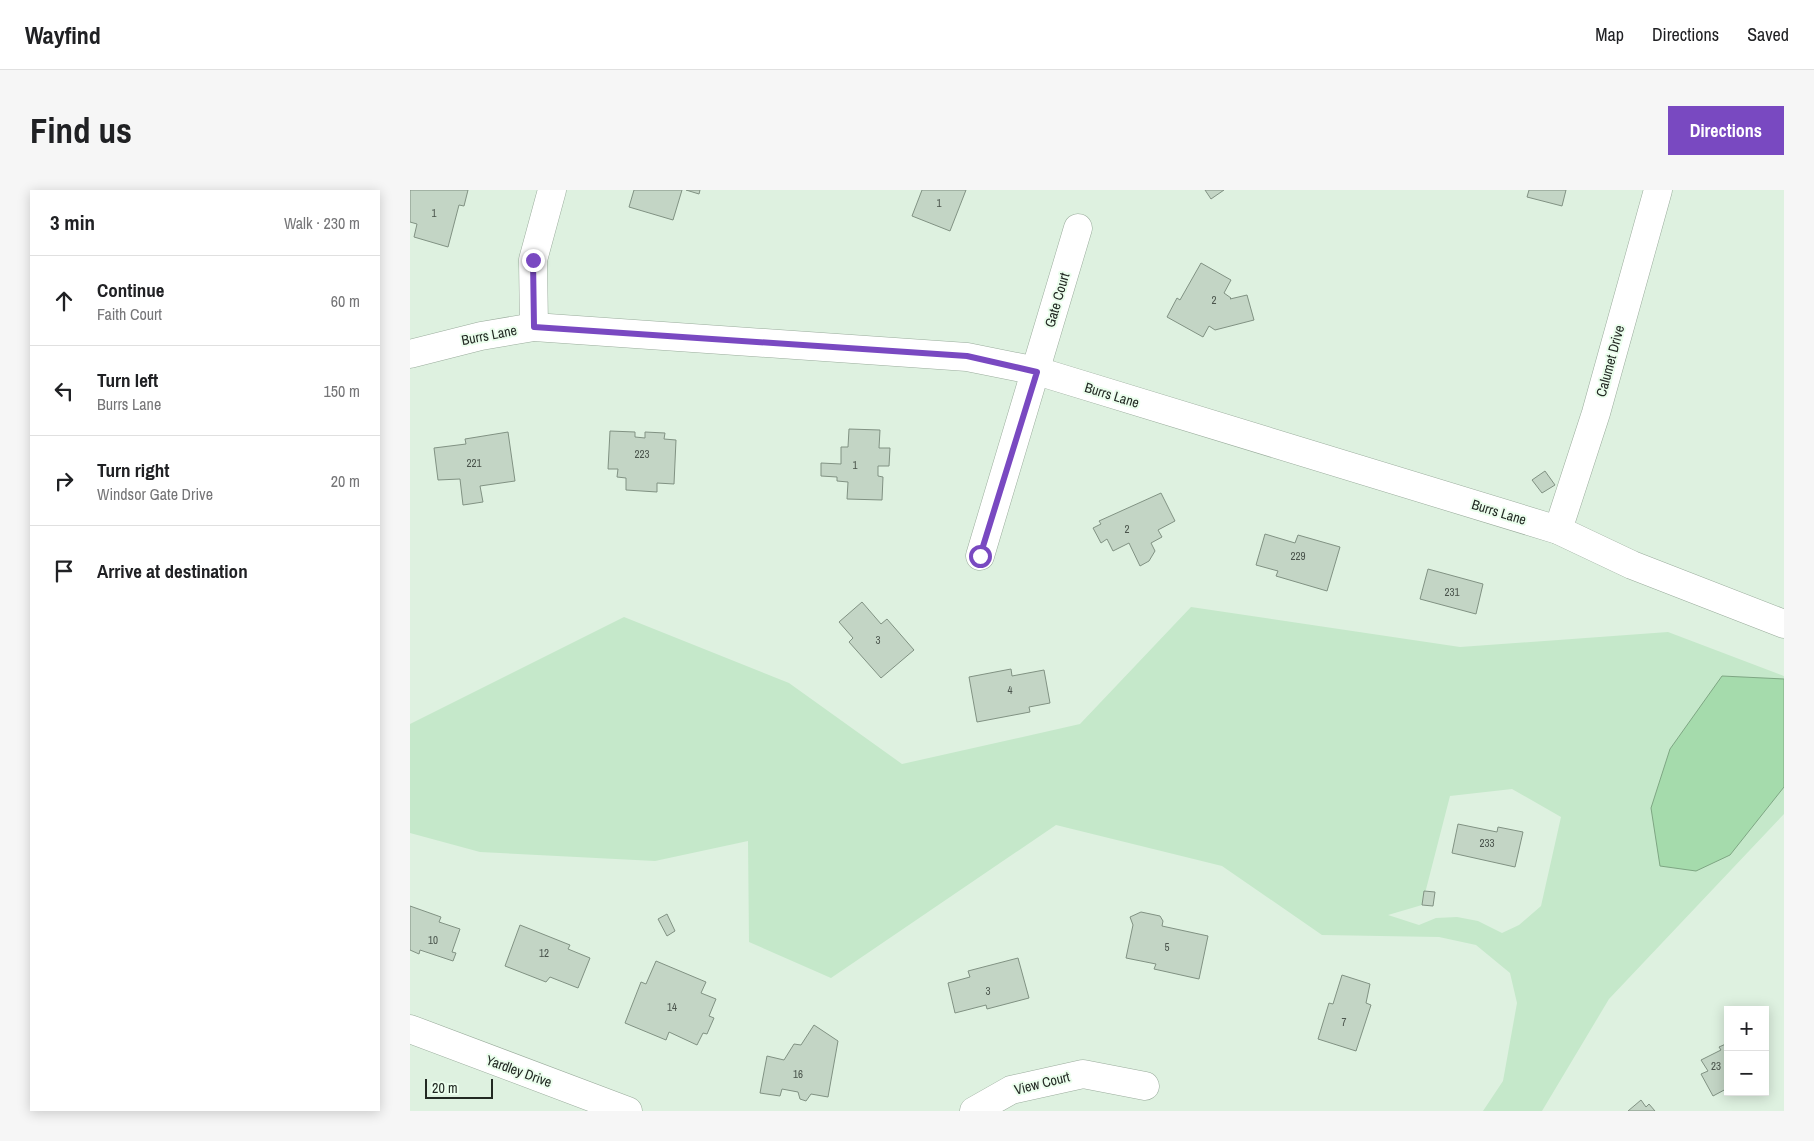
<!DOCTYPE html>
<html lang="en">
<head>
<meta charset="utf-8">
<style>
  body { margin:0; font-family:"Archivo Narrow",sans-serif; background:#f6f6f6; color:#202124 }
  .controls { position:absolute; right:15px; bottom:15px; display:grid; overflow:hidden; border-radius:0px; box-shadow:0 2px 12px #0003 }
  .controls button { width:45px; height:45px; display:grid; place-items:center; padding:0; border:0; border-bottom:1px solid #e0e0e0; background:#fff; color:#202124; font:25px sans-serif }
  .scale { position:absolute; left:15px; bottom:12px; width:68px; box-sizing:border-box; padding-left:5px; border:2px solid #222923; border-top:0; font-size:14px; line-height:18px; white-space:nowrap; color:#222923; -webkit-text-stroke:4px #ebfeed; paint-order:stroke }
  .stop { position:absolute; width:15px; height:15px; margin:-11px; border:4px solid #7949c1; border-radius:50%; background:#fff }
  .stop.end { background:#7949c1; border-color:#fff; box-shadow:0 1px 5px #0008 }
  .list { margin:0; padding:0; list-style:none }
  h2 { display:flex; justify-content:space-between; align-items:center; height:65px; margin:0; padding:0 20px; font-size:21px }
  h2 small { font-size:16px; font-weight:400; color:#757577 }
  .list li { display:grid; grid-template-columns:32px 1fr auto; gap:15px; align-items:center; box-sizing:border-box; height:90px; padding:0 20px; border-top:1px solid #e0e0e0 }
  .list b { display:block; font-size:19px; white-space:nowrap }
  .list p { margin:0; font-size:16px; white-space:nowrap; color:#757577 }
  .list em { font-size:16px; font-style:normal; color:#757577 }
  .icon { flex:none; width:28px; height:28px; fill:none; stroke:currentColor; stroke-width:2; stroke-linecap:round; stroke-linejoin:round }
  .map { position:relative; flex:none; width:1374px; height:921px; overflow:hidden; border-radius:0px }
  header { display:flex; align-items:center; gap:30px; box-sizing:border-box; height:70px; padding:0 25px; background:#fff; border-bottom:1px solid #e0e0e0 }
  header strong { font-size:24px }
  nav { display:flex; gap:28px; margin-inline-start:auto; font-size:18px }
  .intro { display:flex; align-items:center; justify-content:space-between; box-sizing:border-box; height:120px; padding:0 30px }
  h1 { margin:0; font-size:35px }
  .button { padding:12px 22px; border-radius:0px; background:#7949c1; color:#fff; font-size:18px; font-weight:700 }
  main { display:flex; gap:30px; padding:0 30px }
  aside { flex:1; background:#fff; border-radius:0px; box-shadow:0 2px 12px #0003 }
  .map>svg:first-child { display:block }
</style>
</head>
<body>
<header>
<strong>Wayfind</strong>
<nav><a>Map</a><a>Directions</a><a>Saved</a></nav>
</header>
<div class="intro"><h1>Find us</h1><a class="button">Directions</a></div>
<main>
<aside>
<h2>3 min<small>Walk · 230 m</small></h2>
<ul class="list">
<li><svg class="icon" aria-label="ahead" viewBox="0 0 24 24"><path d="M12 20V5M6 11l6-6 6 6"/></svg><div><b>Continue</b><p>Faith Court</p></div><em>60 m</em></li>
<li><svg class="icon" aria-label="left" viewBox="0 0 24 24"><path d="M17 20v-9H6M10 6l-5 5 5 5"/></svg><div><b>Turn left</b><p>Burrs Lane</p></div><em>150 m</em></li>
<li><svg class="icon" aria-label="right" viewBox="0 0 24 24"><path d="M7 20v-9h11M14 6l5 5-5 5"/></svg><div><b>Turn right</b><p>Windsor Gate Drive</p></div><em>20 m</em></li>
<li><svg class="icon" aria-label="arrive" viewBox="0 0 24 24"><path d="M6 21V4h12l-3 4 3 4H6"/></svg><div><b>Arrive at destination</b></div></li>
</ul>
</aside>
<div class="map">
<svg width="1374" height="921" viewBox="0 0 1374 921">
  <rect width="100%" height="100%" fill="#def1e0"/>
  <!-- green -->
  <path fill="#c5e8ca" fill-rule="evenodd" d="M781,417L1050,457L1258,442L1374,486V624L1199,809L1132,921H1073L1093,891L1107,813L1100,783L1066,755L1029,747L912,745L812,676L646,635L421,788L339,752L338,651L245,671L70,662L0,643V534L214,427L379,493L492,574L670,534ZM1102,599L1151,627L1131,716L1109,735L1092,743L1068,731L1047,727L1026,728L1009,735L978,725L1012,715L1040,606Z"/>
  <!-- water -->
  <path fill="#a5dbac" stroke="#7ea683" d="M1312,486L1374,489V597L1320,665L1286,681L1250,676L1241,618L1260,559Z"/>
  <!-- building -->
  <g fill="#c3d5c5" stroke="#819283">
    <path d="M0,0H58L54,16L49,15L38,57L4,47L7,34L0,32Z"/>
    <path d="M224,0H272L263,30L219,17Z"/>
    <path d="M276,0H290L289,4Z"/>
    <path d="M512,0H556L540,41L502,26Z"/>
    <path d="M795,0H814L801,9Z"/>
    <path d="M1119,0H1156L1152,16L1117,7Z"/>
    <path d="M791,73L821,90L814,103L821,108L820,109L837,105L844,130L805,140L799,136L793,147L757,127L767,108L770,110Z"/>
    <path d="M439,239L470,240L469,258H480L479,276H468V286L473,287L472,310L437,309L438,292L427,291V287L411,286V273L431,274V257H438Z"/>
    <path d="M200,241L225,242V247L235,248V242L255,243L254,249L266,250L264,294L247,293V302L216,300V288L207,287L208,279H198Z"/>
    <path d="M98,242L105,291L70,296L73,312L53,315L50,289L28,290L24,258L56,254L55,249Z"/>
    <path d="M1135,281L1145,295L1132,303L1122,290Z"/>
    <path d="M751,303L765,331L748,340L752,347L741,353L745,361L739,371L730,376L719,353L703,361L697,349L691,353L683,338L691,334L689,331Z"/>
    <path d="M855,344L885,353L888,345L930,357L917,401L866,386L868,381L846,375Z"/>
    <path d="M1018,379L1073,394L1066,424L1010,409Z"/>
    <path d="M452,412L471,434L477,429L504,460L471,488L439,452L443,448L429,432Z"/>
    <path d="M601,479L602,486L634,480L640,513L619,517L620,522L567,532L559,487Z"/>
    <path d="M1048,634L1087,642L1088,637L1113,642L1105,677L1042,663Z"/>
    <path d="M1014,701L1025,702L1023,716L1012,715Z"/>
    <path d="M0,716L31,727L29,732L50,739L42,762L46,763L43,771L10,760L9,764L0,760Z"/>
    <path d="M731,722L750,726L753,731L752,736L798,746L789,789L744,779L746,774L716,768L723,735L720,727Z"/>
    <path d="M257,724L265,741L257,746L248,729Z"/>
    <path d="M110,735L160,755L158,759L180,768L168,798L140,787L136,792L95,776Z"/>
    <path d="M608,768L619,808L577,819L576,815L545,823L538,793L560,787L558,781Z"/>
    <path d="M246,771L296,792L291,803L306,809L299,826L304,828L297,844L293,843L287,855L259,842L256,850L215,833L231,792L236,794Z"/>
    <path d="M932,785L960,794L956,813L961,815L946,861L908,849L919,813L923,814Z"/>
    <path d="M404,835L428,851L418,907L401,904L396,911L390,909L388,902L372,899L370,906L350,903L357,866L374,870L384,854L391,855Z"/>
    <path d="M1318,853V898L1303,906L1291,884L1298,881L1291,870L1311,860L1309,857Z"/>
    <path d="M1231,910L1236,917L1239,914L1245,921H1218Z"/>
  </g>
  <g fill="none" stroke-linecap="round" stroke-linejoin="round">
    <defs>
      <g id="minor">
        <path d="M124,137L123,70L142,0"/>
        <path d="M0,164L71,146L124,137L557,167L627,181L1148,340L1222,375L1374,434"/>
        <path d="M1148,340L1186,223L1248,0"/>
        <path d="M570,366L668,38"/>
        <path d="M0,839L218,921"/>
        <path d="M564,921L601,900L673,884L735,896"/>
      </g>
    </defs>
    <!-- minor casing -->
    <use href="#minor" stroke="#9aac9c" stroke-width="29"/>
    <!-- minor -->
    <use href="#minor" stroke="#fff" stroke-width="28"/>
  </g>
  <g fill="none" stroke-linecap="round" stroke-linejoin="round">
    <!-- route -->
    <path stroke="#7949c1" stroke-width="6" d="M123,70L124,137L557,166L627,182L570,366"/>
  </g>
  <g text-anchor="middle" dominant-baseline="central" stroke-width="4" stroke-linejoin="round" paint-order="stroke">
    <!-- number labels -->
    <g font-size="11" fill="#4a544c">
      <text x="529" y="13">1</text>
      <text x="24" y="23">1</text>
      <text x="804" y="110">2</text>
      <text x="232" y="264">223</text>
      <text x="64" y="273">221</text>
      <text x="445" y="275">1</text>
      <text x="717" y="339">2</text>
      <text x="888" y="366">229</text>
      <text x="1042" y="402">231</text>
      <text x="468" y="450">3</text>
      <text x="600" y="500">4</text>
      <text x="1077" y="653">233</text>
      <text x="23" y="750">10</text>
      <text x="757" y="757">5</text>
      <text x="134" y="763">12</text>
      <text x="578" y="801">3</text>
      <text x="262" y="817">14</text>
      <text x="934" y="832">7</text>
      <text x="1306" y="876">23</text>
      <text x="388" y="884">16</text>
    </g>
    <!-- street labels -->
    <g font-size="14" fill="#222923" stroke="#ebfeed">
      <text transform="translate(647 110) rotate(-74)">Gate Court</text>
      <text transform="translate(79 145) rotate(-11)">Burrs Lane</text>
      <text transform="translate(1200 171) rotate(-75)">Calumet Drive</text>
      <text transform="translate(702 205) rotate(17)">Burrs Lane</text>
      <text transform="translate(1089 322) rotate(17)">Burrs Lane</text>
      <text transform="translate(109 881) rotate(20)">Yardley Drive</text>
      <text transform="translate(632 893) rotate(-14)">View Court</text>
    </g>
  </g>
</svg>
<div class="controls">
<button>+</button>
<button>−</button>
</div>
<div class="scale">20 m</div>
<div class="stop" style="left:570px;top:366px"></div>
<div class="stop end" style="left:123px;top:70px"></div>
</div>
</main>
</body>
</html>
